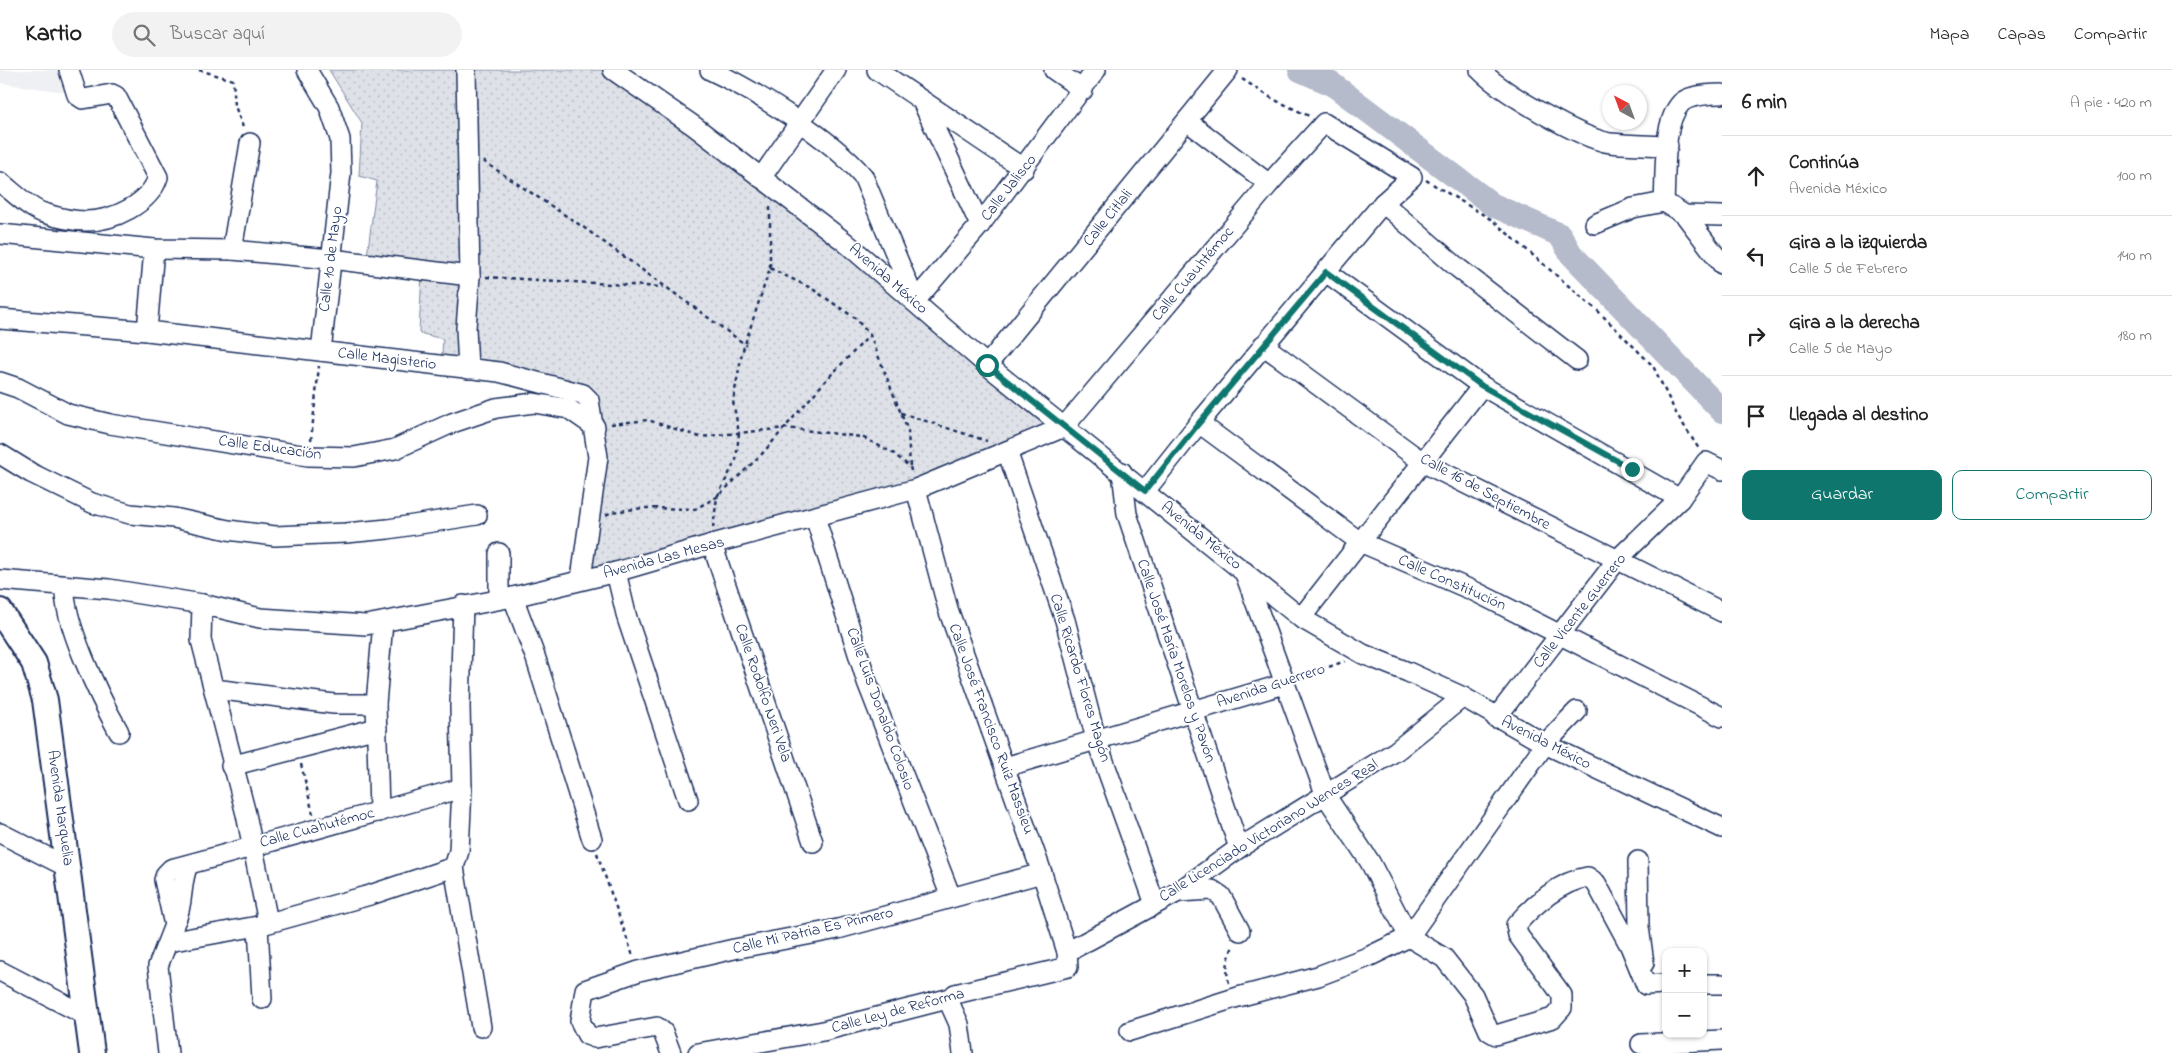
<!DOCTYPE html>
<html lang="es">
<head>
<meta charset="utf-8">
<style>
  body { margin:0; font-family:"Indie Flower",sans-serif; background:#f2f2f2; color:#222 }
  .controls { position:absolute; right:15px; bottom:15px; display:grid; overflow:hidden; border-radius:10px; box-shadow:0 1px 4px #0004 }
  .controls button { width:45px; height:45px; display:grid; place-items:center; padding:0; border:0; border-bottom:1px solid #e0e0e0; background:#fff; color:#222; font:25px sans-serif }
  .compass { position:absolute; left:1602px; top:15px; width:45px; height:45px; border-radius:50%; background:#fff; box-shadow:0 1px 4px #0004; rotate:319deg }
  .stop { position:absolute; width:15px; height:15px; margin:-11px; border:4px solid #0f766e; border-radius:50%; background:#fff }
  .stop.end { background:#0f766e; border-color:#fff; box-shadow:0 1px 5px #0008 }
  .list { margin:0; padding:0; list-style:none }
  h2 { display:flex; justify-content:space-between; align-items:center; height:65px; margin:0; padding:0 20px; font-size:21px }
  h2 small { font-size:16px; font-weight:400; color:#767676 }
  .list li { display:grid; grid-template-columns:32px 1fr auto; gap:15px; align-items:center; box-sizing:border-box; height:80px; padding:0 20px; border-top:1px solid #e0e0e0 }
  .list b { display:block; font-size:19px; white-space:nowrap }
  .list p { margin:0; font-size:16px; white-space:nowrap; color:#767676 }
  .list em { font-size:16px; font-style:normal; color:#767676 }
  .actions { display:flex; gap:10px; padding:15px 20px }
  .actions a { flex:1; padding:11px 0; border:1px solid #0f766e; border-radius:10px; text-align:center; font-size:18px; color:#0f766e }
  .actions .main { background:#0f766e; color:#fff }
  .icon { flex:none; width:28px; height:28px; fill:none; stroke:currentColor; stroke-width:2; stroke-linecap:round; stroke-linejoin:round }
  .map { position:relative; flex:none; width:1722px; height:983px; overflow:hidden }
  header { display:flex; align-items:center; gap:30px; box-sizing:border-box; height:70px; padding:0 25px; background:#fff; border-bottom:1px solid #e0e0e0 }
  header strong { font-size:24px }
  nav { display:flex; gap:28px; margin-inline-start:auto; font-size:18px }
  .search { width:350px; height:45px; background:#f2f2f2; display:flex; align-items:center; gap:12px; box-sizing:border-box; padding:0 18px; border-radius:28px; color:#767676; font-size:19px }
  main { display:flex }
  aside { flex:1; background:#fff }
  .map>svg:first-child { display:block }
</style>
</head>
<body>
<header>
<strong>Kartio</strong>
<div class="search"><svg class="icon" aria-label="search" viewBox="0 0 24 24"><circle cx="10" cy="10" r="6"/><path d="M15 15l6 6"/></svg>Buscar aquí</div>
<nav><a>Mapa</a><a>Capas</a><a>Compartir</a></nav>
</header>
<main>
<div class="map">
<svg width="1722" height="983" viewBox="0 0 1722 983">
  <defs>
    <pattern id="green-dots" width="8" height="8" patternUnits="userSpaceOnUse" patternTransform="scale(1.25)"><rect width="8" height="8" fill="#dee1e7"/><path d="M2 2h.1M6 6h.1" fill="none" stroke="#bec1c9" stroke-width="1.8" stroke-linecap="round"/></pattern>
  </defs>
  <rect width="100%" height="100%" fill="#fff"/>
  <filter id="ink" filterUnits="userSpaceOnUse"><feTurbulence type="fractalNoise" baseFrequency=".02" numOctaves="2"/><feDisplacementMap in="SourceGraphic" scale="10" xChannelSelector="R" yChannelSelector="G"/><feConvolveMatrix kernelMatrix="1 2 1 2 8 2 1 2 1" color-interpolation-filters="sRGB"/></filter>
  <g filter="url(#ink)">
    <!-- built -->
    <path fill="#eff0f4" d="M0,0H65L72,23L0,13Z"/>
    <!-- green -->
    <path fill="url(#green-dots)" stroke="#7c88a2" d="M329,0H613L1064,357L916,419L581,509L588,453L589,330L441,296L443,269L419,263L422,201L366,194L377,111L359,106L362,53Z"/>
    <g fill="none" stroke-linecap="round" stroke-linejoin="round">
      <!-- river -->
      <path stroke="#b5bbca" stroke-width="24" d="M1300,0L1332,14L1493,135L1560,165L1571,184L1722,341"/>
      <defs>
        <g id="minor">
          <path d="M307,0L329,37L340,69L341,103L321,281"/>
          <path d="M466,0L470,206L466,258L468,299"/>
          <path d="M613,0L694,56L845,172L987,295L1301,548L1363,584L1408,602L1463,627L1545,674L1722,758"/>
          <path d="M710,0C755,21 831,68 863,106L915,231L980,155L1096,0"/>
          <path d="M877,0L1024,99"/>
          <path d="M1054,0L1083,20"/>
          <path d="M1480,0C1501,22 1580,68 1610,73C1629,75 1649,75 1668,76"/>
          <path d="M922,31L980,155"/>
          <path d="M1187,51L1269,114"/>
          <path d="M761,108L836,0"/>
          <path d="M0,112C11,120 31,140 44,143C56,147 74,151 86,151C113,151 150,134 158,107L116,26L112,24L83,29L77,25L69,0"/>
          <path d="M1664,132C1666,105 1662,53 1681,33C1689,25 1711,24 1722,24"/>
          <path d="M1664,132L1685,145L1722,146"/>
          <path d="M1383,133L1458,198L1577,290"/>
          <path d="M1685,145L1722,194"/>
          <path d="M1595,154L1633,138L1664,132"/>
          <path d="M0,164L154,179L232,180L331,189L470,206"/>
          <path d="M232,180L250,73"/>
          <path d="M1326,202L1482,316L1680,429"/>
          <path d="M0,249L147,261L499,302L583,324L589,330L598,387L581,509"/>
          <path d="M147,261L154,179"/>
          <path d="M1263,275L1424,393L1722,542"/>
          <path d="M987,295L1228,0"/>
          <path d="M0,312L18,318L68,344L110,354L308,386L354,387L395,379L452,353L496,338L534,333L569,339L595,357"/>
          <path d="M1199,353L1360,472L1476,522L1722,647"/>
          <path d="M1007,381L1065,550L1096,669L1155,834"/>
          <path d="M0,384L31,403L92,433L130,444L174,448L228,460L275,466L346,463L388,459L477,445"/>
          <path d="M1122,402L1127,444L1239,778"/>
          <path d="M815,447L867,612L951,827"/>
          <path d="M712,474L813,772"/>
          <path d="M1244,501L1326,726L1370,792L1409,867L1444,888L1473,925L1489,961L1496,965L1553,948L1562,938V925L1518,865L1516,855C1533,835 1561,811 1588,807L1596,813L1630,876L1646,915"/>
          <path d="M616,502L627,548L688,730"/>
          <path d="M0,510L109,519L202,534L260,548L366,555L513,527L616,502L712,474L916,419L1064,357L1269,114L1324,53L1412,107L1383,133L1199,353L1145,421"/>
          <path d="M65,516C62,550 101,630 119,662"/>
          <path d="M513,527L536,589L592,769"/>
          <path d="M499,529V483"/>
          <path d="M202,534L201,570L246,744L268,852"/>
          <path d="M1301,548L1482,316"/>
          <path d="M214,619L334,634H376"/>
          <path d="M1496,648L1617,490L1680,429L1706,392L1722,400"/>
          <path d="M231,696L377,658"/>
          <path d="M1005,697L1284,614"/>
          <path d="M379,742L376,634L383,552"/>
          <path d="M0,763L69,798"/>
          <path d="M1638,791L1639,857L1644,893"/>
          <path d="M454,797L481,957"/>
          <path d="M1178,822L1212,820L1221,826L1240,861"/>
          <path d="M176,850C184,832 180,813 188,795"/>
          <path d="M258,856L262,929"/>
          <path d="M168,872L258,856L370,825L454,797L459,781L462,718L460,637L463,535"/>
          <path d="M1067,882L1178,822L1239,778L1396,681L1463,627"/>
          <path d="M0,901L87,946"/>
          <path d="M1703,914H1722"/>
          <path d="M1646,915L1666,914"/>
          <path d="M951,928L950,934L959,954L963,983"/>
          <path d="M1130,961L1238,927L1318,906L1368,887L1409,867L1545,674L1577,641"/>
          <path d="M1641,974L1722,970"/>
          <path d="M168,983L158,896L174,855L164,810L166,804L171,799C269,773 365,745 462,718"/>
          <path d="M671,983L663,962L657,957L595,968L587,965L580,951L585,920L639,901L734,879L838,859L1042,803"/>
          <path d="M698,983L823,961L951,928L955,924L1068,897L1067,882L1042,803L948,539L916,419"/>
        </g>
        <path id="major" d="M0,541L34,593L45,630L92,983"/>
      </defs>
      <!-- minor casing -->
      <use href="#minor" stroke="#1b2f5e" stroke-width="22"/>
      <!-- major casing -->
      <use href="#major" stroke="#1b2f5e" stroke-width="28"/>
      <!-- path -->
      <g stroke="#1b2f5e" stroke-width="2.5" stroke-dasharray="4 4" stroke-linecap="butt">
        <path d="M199,0L233,10L235,36L244,60"/>
        <path d="M1242,9L1273,29L1309,46"/>
        <path d="M483,91L583,157L746,275"/>
        <path d="M1426,110L1492,150L1599,242L1653,296L1676,343L1699,379"/>
        <path d="M770,198L811,218L855,248L870,265L908,361L910,397"/>
        <path d="M486,207L663,217"/>
        <path d="M901,343L987,371"/>
        <path d="M611,354L648,350L700,367L786,358L862,367L893,383L910,397L912,404"/>
        <path d="M311,370L319,296"/>
        <path d="M606,445L612,442L644,438L695,439L717,427L761,385L827,309L870,265"/>
        <path d="M713,458L717,427L736,390L739,363L733,331L742,283L770,198V134"/>
        <path d="M1299,608L1345,591"/>
        <path d="M301,694L313,744"/>
        <path d="M597,783L633,886"/>
        <path d="M1229,913C1225,899 1228,889 1233,876"/>
      </g>
      <!-- minor -->
      <use href="#minor" stroke="#fff" stroke-width="19"/>
      <!-- major -->
      <use href="#major" stroke="#fff" stroke-width="24"/>
    </g>
  </g>
  <g fill="none" stroke-linecap="round" stroke-linejoin="round" filter="url(#ink)">
    <!-- route -->
    <path stroke="#0f766e" stroke-width="6" d="M987,295L1145,421L1199,353L1326,202L1482,316L1632,399"/>
  </g>
  <g text-anchor="middle" dominant-baseline="central" stroke-width="4" stroke-linejoin="round" paint-order="stroke">
    <!-- street labels -->
    <g font-size="16" fill="#1b2f5e" stroke="#fff">
      <text transform="translate(1009 118) rotate(-52)">Calle Jalisco</text>
      <text transform="translate(1108 148) rotate(-51)">Calle Citlali</text>
      <text transform="translate(331 189) rotate(-83)">Calle 10 de Mayo</text>
      <text transform="translate(1193 204) rotate(-50)">Calle Cuauhtémoc</text>
      <text transform="translate(888 209) rotate(41)">Avenida México</text>
      <text transform="translate(387 289) rotate(7)">Calle Magisterio</text>
      <text transform="translate(270 378) rotate(8)">Calle Educación</text>
      <text transform="translate(1485 422) rotate(28)">Calle 16 de Septiembre</text>
      <text transform="translate(1201 466) rotate(39)">Avenida México</text>
      <text transform="translate(664 488) rotate(-15)">Avenida Las Mesas</text>
      <text transform="translate(1452 513) rotate(24)">Calle Constitución</text>
      <text transform="translate(1580 541) rotate(-52)">Calle Vicente Guerrero</text>
      <text transform="translate(1176 591) rotate(71)">Calle José María Morelos y Pavón</text>
      <text transform="translate(1080 608) rotate(73)">Calle Ricardo Flores Magón</text>
      <text transform="translate(1271 616) rotate(-18)">Avenida Guerrero</text>
      <text transform="translate(763 623) rotate(71)">Calle Rodolfo Neri Vela</text>
      <text transform="translate(880 639) rotate(70)">Calle Luis Donaldo Colosio</text>
      <text transform="translate(991 659) rotate(70)">Calle José Francisco Ruiz Massieu</text>
      <text transform="translate(1546 673) rotate(27)">Avenida México</text>
      <text transform="translate(60 738) rotate(82)">Avenida Marquelia</text>
      <text transform="translate(317 758) rotate(-15)">Calle Cuahutémoc</text>
      <text transform="translate(1269 761) rotate(-32)">Calle Licenciado Victoriano Wences Real</text>
      <text transform="translate(813 861) rotate(-13)">Calle Mi Patria Es Primero</text>
      <text transform="translate(898 941) rotate(-15)">Calle Ley de Reforma</text>
    </g>
  </g>
</svg>
<div class="controls">
<button>+</button>
<button>−</button>
</div>
<svg class="compass" viewBox="-18 -18 36 36"><path d="M0-13l5 13h-10z" fill="#e53935"/><path d="M0 13l5-13h-10z" fill="#767676"/></svg>
<div class="stop" style="left:987px;top:295px"></div>
<div class="stop end" style="left:1632px;top:399px"></div>
</div>
<aside>
<h2>6 min<small>A pie · 420 m</small></h2>
<ul class="list">
<li><svg class="icon" aria-label="ahead" viewBox="0 0 24 24"><path d="M12 20V5M6 11l6-6 6 6"/></svg><div><b>Continúa</b><p>Avenida México</p></div><em>100 m</em></li>
<li><svg class="icon" aria-label="left" viewBox="0 0 24 24"><path d="M17 20v-9H6M10 6l-5 5 5 5"/></svg><div><b>Gira a la izquierda</b><p>Calle 5 de Febrero</p></div><em>140 m</em></li>
<li><svg class="icon" aria-label="right" viewBox="0 0 24 24"><path d="M7 20v-9h11M14 6l5 5-5 5"/></svg><div><b>Gira a la derecha</b><p>Calle 5 de Mayo</p></div><em>180 m</em></li>
<li><svg class="icon" aria-label="arrive" viewBox="0 0 24 24"><path d="M6 21V4h12l-3 4 3 4H6"/></svg><div><b>Llegada al destino</b></div></li>
</ul>
<div class="actions"><a class="main">Guardar</a><a>Compartir</a></div>
</aside>
</main>
</body>
</html>
